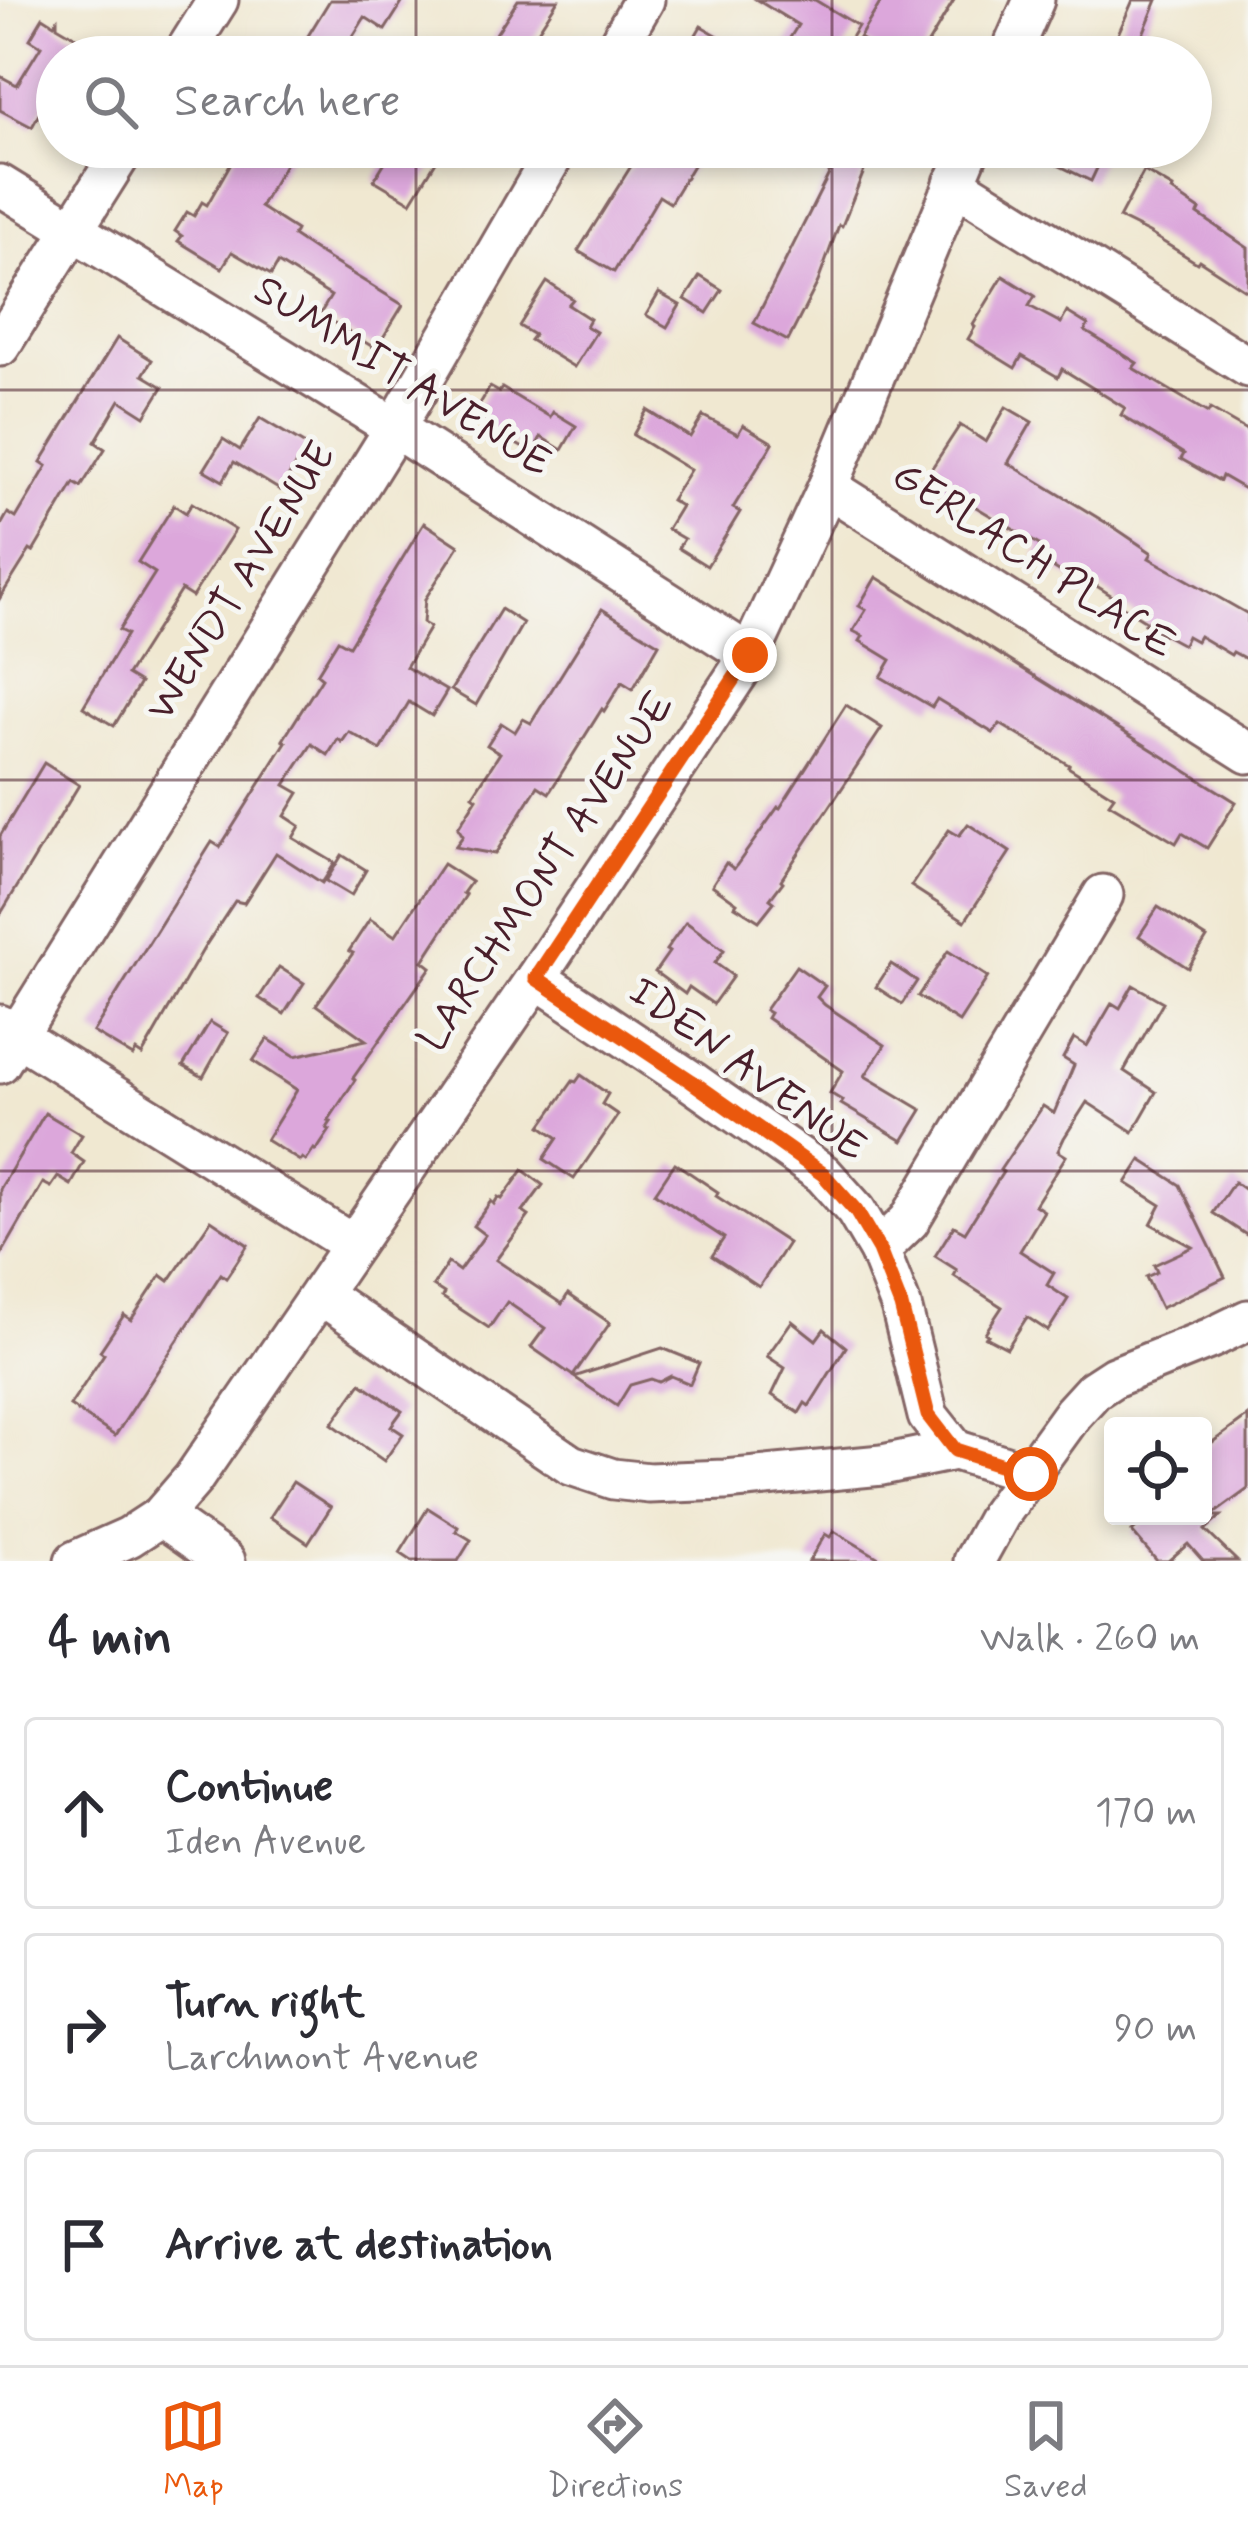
<!DOCTYPE html>
<html lang="en">
<head>
<meta charset="utf-8">
<style>
  body { margin:0; font-family:Mynerve,sans-serif; background:#f2f2f3; color:#2b2b33 }
  .controls { position:absolute; right:36px; bottom:36px; display:grid; overflow:hidden; border-radius:12px; box-shadow:0 6px 18px #0003 }
  .controls button { width:108px; height:108px; display:grid; place-items:center; padding:0; border:0; border-bottom:3px solid #e1e1e2; background:#fff; color:#2b2b33; font:60px sans-serif }
  .stop { position:absolute; width:36px; height:36px; margin:-27px; border:9px solid #ea580c; border-radius:50%; background:#fff }
  .stop.end { background:#ea580c; border-color:#fff; box-shadow:0 3px 12px #0008 }
  .list { margin:0; padding:0; list-style:none }
  h2 { display:flex; justify-content:space-between; align-items:center; height:156px; margin:0; padding:0 48px; font-size:51px }
  h2 small { font-size:39px; font-weight:400; color:#7c7c81 }
  .list li { display:grid; grid-template-columns:78px 1fr auto; gap:36px; align-items:center; box-sizing:border-box; height:192px; margin:0 24px 24px; padding:0 24px; border:3px solid #e1e1e2; border-radius:12px }
  .list b { display:block; font-size:45px; white-space:nowrap }
  .list p { margin:0; font-size:39px; white-space:nowrap; color:#7c7c81 }
  .list em { font-size:39px; font-style:normal; color:#7c7c81 }
  .icon { flex:none; width:66px; height:66px; fill:none; stroke:currentColor; stroke-width:2; stroke-linecap:round; stroke-linejoin:round }
  .map { position:relative; flex:none; width:1248px; height:1561px; overflow:hidden }
  .search { position:absolute; background:#fff; box-shadow:0 6px 18px #0003; left:36px; right:36px; top:36px; height:132px; display:flex; align-items:center; gap:30px; box-sizing:border-box; padding:0 42px; border-radius:66px; color:#7c7c81; font-size:45px }
  .sheet { height:804px; background:#fff }
  nav { display:flex; justify-content:space-around; align-items:center; box-sizing:border-box; height:168px; border-top:3px solid #e1e1e2; background:#fff; font-size:33px; color:#7c7c81 }
  nav a { display:grid; justify-items:center; gap:6px }
  nav .on { color:#ea580c }
  .map>svg:first-child { display:block }
</style>
</head>
<body>
<div class="map">
<svg width="1248" height="1561" viewBox="0 0 1248 1561">
  <rect width="100%" height="100%" fill="#f6f6f2"/>
  <filter id="ink" filterUnits="userSpaceOnUse"><feTurbulence type="fractalNoise" baseFrequency=".00833" numOctaves="2"/><feDisplacementMap in="SourceGraphic" scale="24" xChannelSelector="R" yChannelSelector="G"/><feConvolveMatrix kernelMatrix="1 2 1 2 8 2 1 2 1" color-interpolation-filters="sRGB"/></filter>
  <filter id="wash" filterUnits="userSpaceOnUse"><feTurbulence type="fractalNoise" baseFrequency=".004" numOctaves="4" result="noise"/><feDisplacementMap in="SourceGraphic" scale="48" xChannelSelector="R" yChannelSelector="G"/><feGaussianBlur stdDeviation="2.7" result="paint"/><feColorMatrix in="noise" values="0 0 0 0 0 0 0 0 0 0 0 0 0 0 0 0 0 1.4 0 .05"/><feComposite in="paint" operator="in"/></filter>
  <g filter="url(#wash)">
    <rect width="100%" height="100%" fill="#f0e8d1"/>
    <g id="blocks">
      <!-- building -->
      <g fill="#dca7db">
        <path d="M330,0H404L385,30L365,17L340,57H295Z"/>
        <path d="M518,0H558L521,57H481Z"/>
        <path d="M757,0H815L858,26L839,57H778L798,25Z"/>
        <path d="M882,0H954L920,57H890L859,38Z"/>
        <path d="M1133,0H1157L1141,39L1181,57H1108Z"/>
        <path d="M43,17L54,24L57,20V26L110,57H57V81L32,127L0,110V76L17,85L41,46L30,39Z"/>
        <path d="M701,26L755,57H683Z"/>
        <path d="M240,147H295L260,207L296,230L293,236L314,250L403,305L376,349L320,314L331,296L278,263L271,275L232,252L222,268L178,241L182,236L175,231L187,212L194,216L202,202L207,205Z"/>
        <path d="M394,147H445L411,202L374,180Z"/>
        <path d="M643,147H671L695,162L670,203L659,196L614,272L578,251Z"/>
        <path d="M1067,147H1107L1091,181L1058,165Z"/>
        <path d="M836,160L864,171L842,226L839,225L818,282L788,341L754,323Z"/>
        <path d="M1144,171L1173,188L1172,191L1200,210L1198,214L1248,248V292L1199,260L1197,263L1149,233L1119,218Z"/>
        <path d="M700,276L722,290L707,313L685,299Z"/>
        <path d="M1003,276L1035,296L1029,306L1061,323L1067,312L1088,325L1085,331L1137,363L1133,368L1208,413L1210,409L1248,431V491L1222,476L1220,481L1181,459L1184,454L1121,415L1125,408L1062,369L1058,377L1022,356L1015,368L968,339L975,327L973,325Z"/>
        <path d="M547,282L573,299L568,305L590,319L586,326L596,332L574,367L530,340L534,335L519,326Z"/>
        <path d="M659,293L680,305L667,327L646,315Z"/>
        <path d="M117,338L152,360L143,375L163,387L145,416L120,400L95,442L105,449L81,487L74,483L33,552L30,550L0,598V527L8,513L16,518L47,466L41,462Z"/>
        <path d="M490,387L499,392L502,388L550,417L553,412L576,426L562,450L541,437L532,453L480,423L484,417L475,412Z"/>
        <path d="M1006,407L1032,422L1008,463L1118,530L1152,553L1149,558L1248,614V660L1233,652L1231,655L1199,636L1196,641L1187,636L1183,645L1144,624L1146,621L1115,602L1117,599L1076,573L1072,579L1035,556L1041,546L926,477L960,425L986,442Z"/>
        <path d="M647,410L690,437L703,416L738,434L743,425L773,443L733,508L740,512L707,566L678,548L684,539L667,529L681,506L671,500L690,470L633,435Z"/>
        <path d="M260,418L307,446L280,490L234,462L223,481L204,470L223,439L240,450Z"/>
        <path d="M192,503L235,530L192,597L181,590L127,675L140,683L114,726L83,707L127,634L119,630L155,573L138,562L174,505L186,513Z"/>
        <path d="M424,523L459,546L425,599L423,623L430,627L406,667L447,691L432,716L409,702L381,750L349,732L342,742L338,739L328,755L312,744L285,785L299,793L285,816L300,826L293,838L335,863L322,883L276,853L244,903L235,901L204,948L142,1055L136,1051L133,1056L93,1032L212,842L220,847L286,742L283,740L322,678L317,674L338,640L349,646Z"/>
        <path d="M876,577L1236,802L1207,848L1182,833L1176,843L1109,803L1114,796L1068,767L1069,765L1000,724L993,733L937,699L932,707L881,677L891,660L860,641L863,636L853,631L866,610L859,606Z"/>
        <path d="M501,609L523,623L476,705L451,690Z"/>
        <path d="M602,609L659,644L633,689L622,682L604,711L602,709L549,793L538,786L495,854L455,847L463,836L458,828L477,798L473,795L500,753L487,745L501,723L515,732L523,719L531,723Z"/>
        <path d="M846,705L882,728L781,880L783,882L770,899L774,902L759,921L735,906L737,903L712,885L726,863L734,869L778,807L780,808Z"/>
        <path d="M44,763L79,785L0,915V836Z"/>
        <path d="M968,824L1010,852L965,921L911,886L949,830L959,836Z"/>
        <path d="M342,855L366,870L351,896L326,881Z"/>
        <path d="M443,864L471,882L463,893L466,895L423,961L431,967L353,1078L355,1080L328,1121L331,1122L327,1128L330,1130L316,1151L314,1149L306,1161L302,1158L300,1161L266,1140L297,1090L253,1061L268,1039L295,1056L366,1040L316,1005L353,953L349,951L370,919L395,936Z"/>
        <path d="M1158,907L1207,938L1188,968L1139,936Z"/>
        <path d="M686,922L724,950L715,963L733,976L713,1004L689,987L685,994L655,972L669,952L666,950Z"/>
        <path d="M948,951L988,977L959,1022L918,996Z"/>
        <path d="M891,964L917,981L902,1004L876,987Z"/>
        <path d="M796,966L825,986L817,997L825,1005L885,1045L865,1076L922,1110L903,1141L841,1104L843,1101L830,1093L843,1071L767,1018L770,1013L765,1010Z"/>
        <path d="M279,967L304,983L284,1014L259,998Z"/>
        <path d="M1133,985L1163,1002L1124,1071L1156,1092L1133,1132L1087,1102L1064,1138L1058,1151L1066,1156L1035,1205L1044,1211L1020,1251L1054,1273L1047,1285L1068,1299L1048,1331L1027,1317L1007,1348L986,1337L988,1335L985,1333L1002,1307L954,1276L957,1270L935,1256L954,1226L965,1232L1003,1172L1000,1170L1043,1106L1054,1113L1074,1065L1063,1058L1074,1038L1087,1046L1112,1003L1120,1008Z"/>
        <path d="M210,1022L228,1033L203,1077L183,1066Z"/>
        <path d="M581,1075L608,1094L602,1104L618,1115L574,1179L544,1159L558,1138L541,1126L573,1081L576,1082Z"/>
        <path d="M45,1113L82,1135L71,1153L84,1162L71,1185L58,1177L51,1187L43,1183L0,1257V1189Z"/>
        <path d="M1141,1160L1180,1185L1225,1277L1161,1308L1146,1277L1157,1272L1154,1265L1193,1247L1151,1224L1161,1205L1126,1183Z"/>
        <path d="M675,1163L718,1192L716,1196L788,1243L759,1287L712,1256L724,1238L655,1193Z"/>
        <path d="M523,1170L543,1185L523,1212L529,1216L496,1260L562,1304L568,1294L610,1323L573,1376L531,1347L545,1328L507,1302L489,1328L442,1297L444,1293L433,1286L448,1263L459,1271L485,1235L473,1226L491,1201L494,1204L498,1197L502,1199Z"/>
        <path d="M1234,1182L1248,1192V1236L1213,1213Z"/>
        <path d="M211,1220L248,1245L226,1278L221,1274L115,1436L70,1406L104,1354L100,1351L124,1315L131,1320L161,1275L169,1281Z"/>
        <path d="M792,1321L816,1340L824,1329L846,1347L809,1406L805,1403L799,1413L772,1395L785,1368L767,1356Z"/>
        <path d="M662,1348L699,1363L690,1384L671,1376L659,1382L651,1379L630,1385L617,1406L574,1377Z"/>
        <path d="M361,1383L402,1411L391,1426L403,1434L384,1461L332,1424Z"/>
        <path d="M1248,1416V1489L1211,1516H1221L1205,1530L1237,1561H1203L1188,1544L1168,1561H1157L1132,1532L1150,1516H1203V1449Z"/>
        <path d="M293,1482L331,1507L308,1543L270,1517Z"/>
        <path d="M428,1508L458,1527L456,1531L471,1540L458,1561H412L400,1553Z"/>
        <path d="M834,1531L884,1561H809L825,1534L830,1537Z"/>
      </g>
    </g>
  </g>
  <g filter="url(#ink)">
    <use href="#blocks" fill-opacity="0" stroke="#846565" stroke-width="3"/>
    <g fill="none" stroke-linecap="round" stroke-linejoin="round">
      <defs>
        <g id="minor">
          <path d="M182,57L218,0"/>
          <path d="M611,57L644,0"/>
          <path d="M1009,57L1034,0"/>
          <path d="M954,183L1248,367"/>
          <path d="M0,185L395,428L750,655"/>
          <path d="M0,346L125,147"/>
          <path d="M828,487L1248,753"/>
          <path d="M536,978L691,1081L823,1174L856,1211L879,1250L901,1306L928,1416L955,1450L1031,1474"/>
          <path d="M0,1025L353,1245"/>
          <path d="M0,1063L395,428L558,147"/>
          <path d="M879,1250L909,1221L1103,895"/>
          <path d="M320,1294L571,1465L613,1479L649,1483L725,1480L882,1465L955,1450"/>
          <path d="M161,1516L225,1561"/>
          <path d="M75,1561L129,1537L161,1516L193,1479L536,978L750,655L828,487L970,147"/>
          <path d="M974,1561L1000,1514L1073,1413L1094,1390L1114,1377L1211,1338L1248,1320"/>
        </g>
      </defs>
      <!-- minor casing -->
      <use href="#minor" stroke="#846565" stroke-width="45"/>
      <!-- minor -->
      <use href="#minor" stroke="#fff" stroke-width="39"/>
    </g>
  </g>
  <g fill="none" stroke-linecap="round" stroke-linejoin="round" filter="url(#ink)">
    <!-- route -->
    <path stroke="#ea580c" stroke-width="15" d="M750,655L536,978L691,1081L823,1174L856,1211L879,1250L901,1306L928,1415L955,1450L1031,1474"/>
  </g>
  <!-- grid -->
  <path fill="none" stroke="#4a1f2b" stroke-width="3" stroke-opacity="0.55" d="M416,0V57M832,0V57M416,147V1561M832,147V1561M0,390H1248M0,780H1248M0,1171H1248"/>
  <g text-anchor="middle" dominant-baseline="central" stroke-width="10" stroke-linejoin="round" paint-order="stroke">
    <!-- street labels -->
    <g font-size="42" fill="#4a1f2b" stroke="#f6f6f2">
      <text transform="translate(402 377) rotate(32)">SUMMIT AVENUE</text>
      <text transform="translate(1033 561) rotate(33)">GERLACH PLACE</text>
      <text transform="translate(242 582) rotate(-58)">WENDT AVENUE</text>
      <text transform="translate(547 872) rotate(-56)">LARCHMONT AVENUE</text>
      <text transform="translate(747 1070) rotate(36)">IDEN AVENUE</text>
    </g>
  </g>
</svg>
<div class="controls">
<button><svg class="icon" aria-label="locate" viewBox="0 0 24 24"><circle cx="12" cy="12" r="6"/><path d="M12 2v4M12 18v4M2 12h4M18 12h4"/></svg></button>
</div>
<div class="stop" style="left:1031px;top:1474px"></div>
<div class="stop end" style="left:750px;top:655px"></div>
<div class="search"><svg class="icon" aria-label="search" viewBox="0 0 24 24"><circle cx="10" cy="10" r="6"/><path d="M15 15l6 6"/></svg>Search here</div>
</div>
<section class="sheet">
<h2>4 min<small>Walk · 260 m</small></h2>
<ul class="list">
<li><svg class="icon" aria-label="ahead" viewBox="0 0 24 24"><path d="M12 20V5M6 11l6-6 6 6"/></svg><div><b>Continue</b><p>Iden Avenue</p></div><em>170 m</em></li>
<li><svg class="icon" aria-label="right" viewBox="0 0 24 24"><path d="M7 20v-9h11M14 6l5 5-5 5"/></svg><div><b>Turn right</b><p>Larchmont Avenue</p></div><em>90 m</em></li>
<li><svg class="icon" aria-label="arrive" viewBox="0 0 24 24"><path d="M6 21V4h12l-3 4 3 4H6"/></svg><div><b>Arrive at destination</b></div></li>
</ul>
</section>
<nav>
<a class="on"><svg class="icon" aria-label="map" viewBox="0 0 24 24"><path d="M3 6l6-2 6 2 6-2v14l-6 2-6-2-6 2zM9 4v14M15 6v14"/></svg>Map</a>
<a><svg class="icon" aria-label="directions" viewBox="0 0 24 24"><path d="M12 3l9 9-9 9-9-9zM9 14v-3h6M13 9l2 2-2 2"/></svg>Directions</a>
<a><svg class="icon" aria-label="saved" viewBox="0 0 24 24"><path d="M7 4h10v16l-5-4-5 4z"/></svg>Saved</a>
</nav>
</body>
</html>
